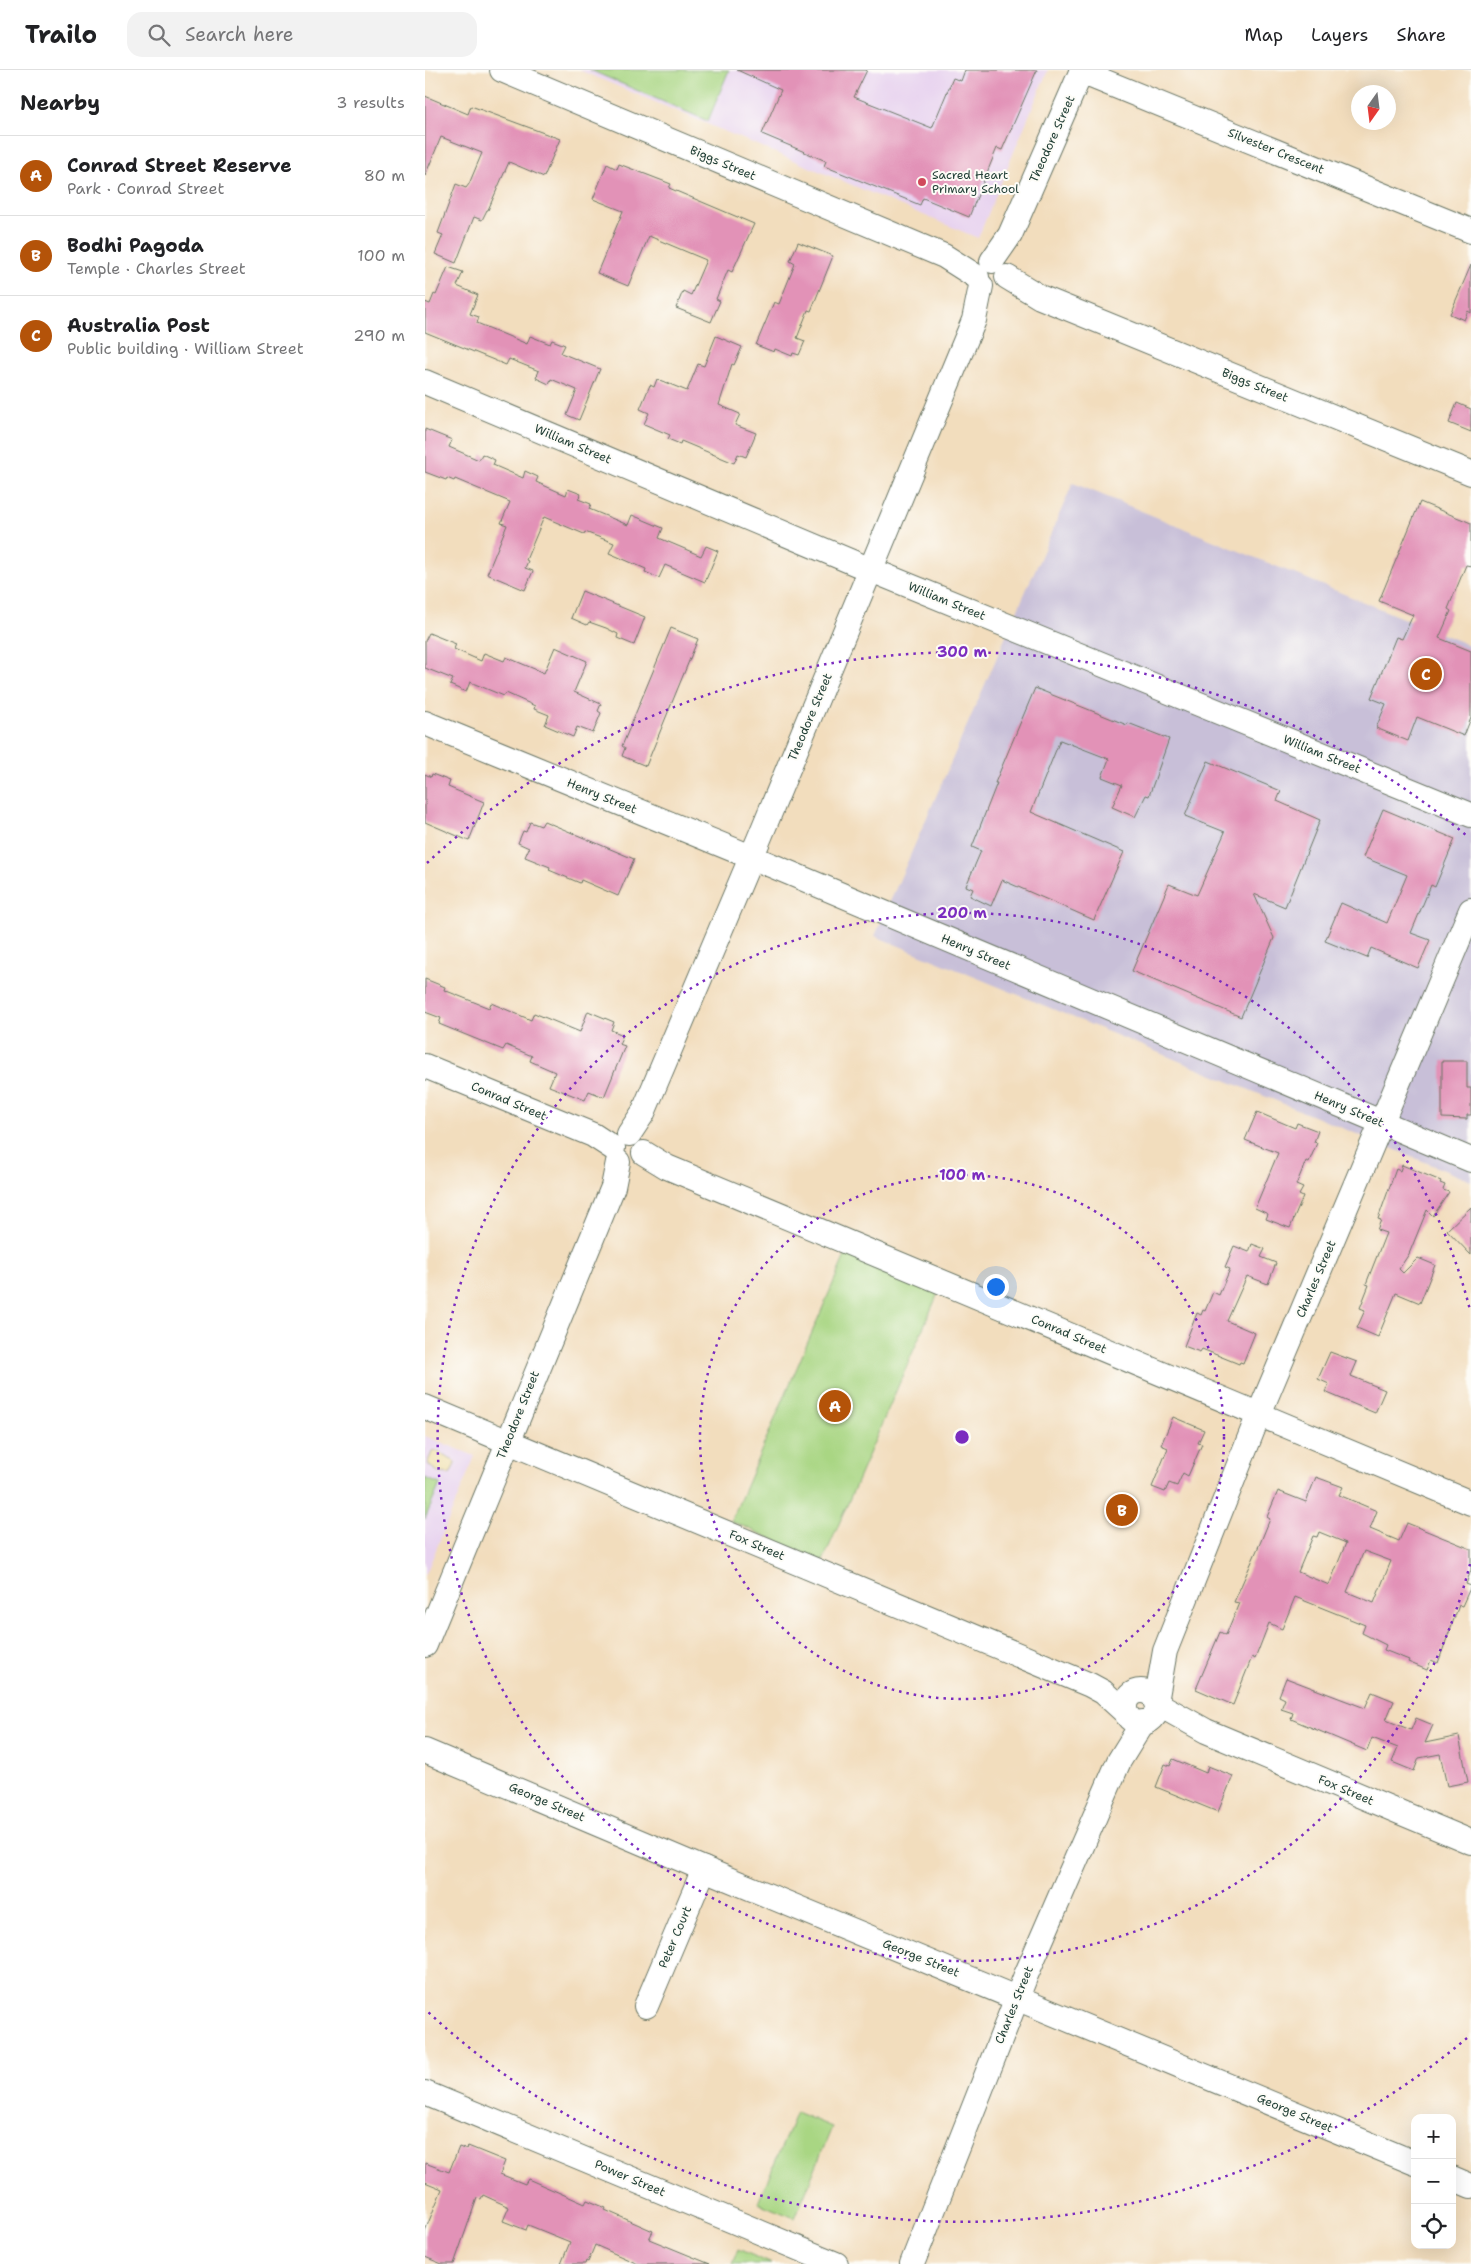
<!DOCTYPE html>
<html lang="en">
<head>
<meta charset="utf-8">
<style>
  body { margin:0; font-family:"Shantell Sans",sans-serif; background:#f2f2f2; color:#202124 }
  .controls { position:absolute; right:15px; bottom:15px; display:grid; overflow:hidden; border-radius:10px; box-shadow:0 5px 20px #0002 }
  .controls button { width:45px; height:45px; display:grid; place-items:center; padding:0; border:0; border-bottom:1px solid #e0e0e0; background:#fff; color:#202124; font:25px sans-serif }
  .compass { position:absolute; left:926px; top:15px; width:45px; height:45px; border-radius:50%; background:#fff; box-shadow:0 5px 20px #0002; rotate:194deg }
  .you { position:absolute; left:570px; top:1216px; width:18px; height:18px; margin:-12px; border:4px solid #fff; border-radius:50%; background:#1a73e8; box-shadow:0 0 0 8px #1a73e833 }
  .badge { display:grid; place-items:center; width:32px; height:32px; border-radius:50%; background:#b45309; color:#fff; font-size:16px; font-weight:700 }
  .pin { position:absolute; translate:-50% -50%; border:2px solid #fff; box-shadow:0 1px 5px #0006 }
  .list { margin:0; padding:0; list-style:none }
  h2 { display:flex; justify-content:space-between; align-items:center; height:65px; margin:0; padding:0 20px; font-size:21px }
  h2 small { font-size:16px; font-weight:400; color:#757577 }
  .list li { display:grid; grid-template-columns:32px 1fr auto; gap:15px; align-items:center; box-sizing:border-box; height:80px; padding:0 20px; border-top:1px solid #e0e0e0 }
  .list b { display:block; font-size:19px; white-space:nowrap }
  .list p { margin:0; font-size:16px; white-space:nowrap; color:#757577 }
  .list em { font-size:16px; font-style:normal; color:#757577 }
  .icon { flex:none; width:28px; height:28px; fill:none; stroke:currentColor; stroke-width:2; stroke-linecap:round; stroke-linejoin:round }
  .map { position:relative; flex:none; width:1046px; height:2194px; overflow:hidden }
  header { display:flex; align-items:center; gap:30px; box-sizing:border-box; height:70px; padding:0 25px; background:#fff; border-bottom:1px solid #e0e0e0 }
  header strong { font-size:24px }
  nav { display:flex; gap:28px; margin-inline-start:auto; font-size:18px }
  .search { width:350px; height:45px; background:#f2f2f2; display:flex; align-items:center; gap:12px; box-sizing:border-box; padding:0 18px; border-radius:15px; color:#757577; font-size:19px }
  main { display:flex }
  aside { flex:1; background:#fff }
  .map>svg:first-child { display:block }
</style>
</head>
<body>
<header>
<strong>Trailo</strong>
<div class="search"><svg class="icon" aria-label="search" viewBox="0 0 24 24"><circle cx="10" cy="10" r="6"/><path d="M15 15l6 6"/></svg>Search here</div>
<nav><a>Map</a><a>Layers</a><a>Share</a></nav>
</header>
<main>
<aside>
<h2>Nearby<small>3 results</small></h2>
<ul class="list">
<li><span class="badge">A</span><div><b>Conrad Street Reserve</b><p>Park · Conrad Street</p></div><em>80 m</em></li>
<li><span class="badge">B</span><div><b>Bodhi Pagoda</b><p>Temple · Charles Street</p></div><em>100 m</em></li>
<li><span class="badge">C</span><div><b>Australia Post</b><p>Public building · William Street</p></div><em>290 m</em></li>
</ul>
</aside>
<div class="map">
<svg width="1046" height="2194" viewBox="0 0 1046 2194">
  <rect width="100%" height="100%" fill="#fdfcf7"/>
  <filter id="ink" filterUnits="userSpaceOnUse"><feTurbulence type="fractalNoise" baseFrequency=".02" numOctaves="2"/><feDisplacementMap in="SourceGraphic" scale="10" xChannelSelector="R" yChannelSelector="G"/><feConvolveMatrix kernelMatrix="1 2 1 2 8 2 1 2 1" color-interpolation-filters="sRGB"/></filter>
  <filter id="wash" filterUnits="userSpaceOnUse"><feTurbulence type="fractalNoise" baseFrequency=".0096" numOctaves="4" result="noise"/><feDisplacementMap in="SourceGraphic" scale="20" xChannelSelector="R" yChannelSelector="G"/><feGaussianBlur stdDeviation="1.12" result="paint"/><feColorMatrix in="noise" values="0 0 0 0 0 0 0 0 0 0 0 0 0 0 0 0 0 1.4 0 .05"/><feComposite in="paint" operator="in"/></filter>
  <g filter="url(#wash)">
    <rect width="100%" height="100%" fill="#f2ddbd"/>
    <!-- built -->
    <g fill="#e7d2ef">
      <path d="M154,0H623L553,168Z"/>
      <path d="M0,1366L50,1386L0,1506Z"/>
    </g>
    <!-- industrial -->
    <path fill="#c8bfd8" d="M648,413L1046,576V1111L450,866Z"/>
    <!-- green -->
    <g fill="#a9d683" stroke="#648a5c">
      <path d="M165,0H304L283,51Z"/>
      <path d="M422,1181L514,1221L398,1491L306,1451Z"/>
      <path d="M0,1408L15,1414L0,1449Z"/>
      <path d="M371,2042L407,2057L370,2148L333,2133Z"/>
      <path d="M313,2179L347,2194H307Z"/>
    </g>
    <!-- sand -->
    <path fill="#eeda9e" stroke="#868c69" d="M11,1381L29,1390L30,1394L25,1404L14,1403L2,1394L7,1382Z"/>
    <g id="blocks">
      <!-- building -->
      <g fill="#e292b7" fill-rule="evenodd">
        <path d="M312,0H442L429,27L507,58L528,8L536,11L540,0H612L577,80L572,78L544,147L498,128L495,135L399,96L401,91L337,64L356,20Z"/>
        <path d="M0,26L43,44L46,36L135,69L119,107L84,92L63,140H62L57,150L49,147L31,193L10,184L18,165L13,163L31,114L41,118L44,114L57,83L16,67L0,106Z"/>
        <path d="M182,94L192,99L194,94L246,114L244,118L329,154L307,202L303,200L291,229L295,231L286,252L251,238L258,221L266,225L281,190L224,166L203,216L172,203L198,141L168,129Z"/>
        <path d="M373,172L408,186L386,241L383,240L372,268L380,271L374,285L368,283L367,286L350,279L349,282L331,275L349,232L354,234L370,194L365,191Z"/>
        <path d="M1046,195V243L1043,241L1039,250L1025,244Z"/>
        <path d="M23,197L38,202L32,216L53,225L45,244L54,247L52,253L102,274L105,266L125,274L127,270L140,275L136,283L175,299L154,350L142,345L152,320L126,309L124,314L111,308L114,301L84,289L81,295L0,262V232L5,234L9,224L11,225Z"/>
        <path d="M291,266L317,277L309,295L307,294L294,335L315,344L310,355L331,363L321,387L313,384L309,393L256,371L255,374L243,369L245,365L219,354L224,343L215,339L225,315L229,317L232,309L262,321L273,294L279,296Z"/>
        <path d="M1032,333L1046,339V362L1024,353Z"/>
        <path d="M0,359L27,370L24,377L54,390L57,384L70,390L68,395L98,408L100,401L113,407L111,412L141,425L143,419L156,424L153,429L166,434L164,439L203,455L207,445L238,458L234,468L260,479L276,486L281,476L293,481L280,512L240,495L234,508L220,502L221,499L184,483L189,473L160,462L159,464L119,447L101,490L103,491L100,498L108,501L100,520L62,504L82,455L76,453L85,432L30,409L29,411L22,408L21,410L0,402Z"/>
        <path d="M995,432L1046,453V496L1041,495L1023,539L1026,541L1014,568L1046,581V648L1039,666L992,647L983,671L951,658L961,634L946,628L971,567L977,569L988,545L954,531Z"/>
        <path d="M157,521L220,547L209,575L192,568L193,564L181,558L164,552L162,555L146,548Z"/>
        <path d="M246,558L273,569L221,696L197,686L200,678L197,676Z"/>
        <path d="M4,563L31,574L29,579L56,591L59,583L79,591L81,587L119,603L130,577L162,591L149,622L176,634L173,641L176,643L168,663L152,657L148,667L120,655L124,645L109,639L110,636L81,623L79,626L45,612L41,622L25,615L28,609L0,598V571Z"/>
        <path d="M610,618L702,655L703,653L744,669L724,726L721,725L710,747L687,737L697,715L677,707L684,689L635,670L606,742L699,782L669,850L577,810L566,836L545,826L548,819L541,816L556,781L547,777L572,713H570Z"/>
        <path d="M783,691L856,721L852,731L895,750L860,837L829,824L849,868L816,947L707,901L744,814L772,825L800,762L760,746Z"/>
        <path d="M0,704L6,707L7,704L25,711L23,717L59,732L44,771L0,752Z"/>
        <path d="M958,739L1030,769L1010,817L1006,815L986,863L1005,870L993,898L946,878L942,888L900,871L916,833L962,853L982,805L938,787Z"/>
        <path d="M119,751L209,789L193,826L156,810L155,813L124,800L125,797L100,787L104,778L93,773L98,761L101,762L105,752L116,756Z"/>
        <path d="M0,909L20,917L19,920L64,938L66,933L106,950L109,943L155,962L163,941L189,952L186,960L198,965L194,974L200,976L179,1027L164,1021L160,1030L124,1016L130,1002L105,991L107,986L81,975L78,980L14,954L16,948L0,942Z"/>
        <path d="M1017,991H1042V1018H1046V1045H1042V1049L1017,1048Z"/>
        <path d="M832,1042L870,1058L872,1053L893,1061L889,1072L892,1073L884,1092L881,1091L871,1115L878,1118L874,1125L878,1127L865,1158L841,1149L843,1144L830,1138L853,1083L820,1070Z"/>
        <path d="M977,1095L1016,1111L1015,1113L1020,1115L1018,1120L1024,1122L1008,1146L1002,1140L984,1184L974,1199L978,1203L993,1188L1010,1195L995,1233L971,1223L953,1267L932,1258L940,1240L935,1238L944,1215L941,1214L961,1163L952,1160L956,1150L953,1149L971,1099L975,1101Z"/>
        <path d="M1046,1137V1185L1022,1160Z"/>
        <path d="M827,1174L840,1179L836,1187L851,1193L843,1214L822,1206L802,1251L830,1263L818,1293L815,1292L814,1294L777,1279L775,1282L759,1276L772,1243L776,1245L778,1240L780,1241L788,1222L794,1225L805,1199L800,1197L809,1176L824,1182Z"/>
        <path d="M905,1282L932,1292L926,1306L960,1320L950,1343L900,1322L904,1314L893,1309Z"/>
        <path d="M748,1347L779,1360L773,1373L777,1374L763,1406L758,1403L752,1416L744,1413L740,1422L727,1417L743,1378L736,1375Z"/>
        <path d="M891,1407L918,1417L914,1425L952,1441L945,1459L974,1471L982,1453L1046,1479V1500L1041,1514L1046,1516L1037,1536L1034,1535L1013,1593L1006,1590L1002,1600L983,1592L984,1590L959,1580L961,1575L937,1563L940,1555L870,1527L857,1559L844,1553L830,1589L827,1587L808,1635L771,1619L795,1562L801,1565L814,1533L809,1532L836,1471L845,1449L842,1447L853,1421L881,1432ZM894,1462L921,1473L904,1515L873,1502L888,1466L892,1467ZM939,1481L966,1491L949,1533L922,1522Z"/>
        <path d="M861,1608L940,1638L947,1622L969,1631L961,1650L986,1660L991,1648L1008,1655L1000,1673L1034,1666L1043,1712L1022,1716L1015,1684L994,1688L989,1701L967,1692L973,1678L947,1668L942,1681L866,1649L868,1643L856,1639L860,1629L854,1626Z"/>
        <path d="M748,1689L781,1703L783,1696L808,1706L793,1742L731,1717L740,1694L745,1696Z"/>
        <path d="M43,2076L80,2091L75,2104L100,2114L103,2109L160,2134L162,2130L181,2138L180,2140L228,2161L224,2169L285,2194H213L170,2175L163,2192L161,2191L160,2194H136L145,2172L103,2155L101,2160L78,2151L84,2137L58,2125L56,2129L52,2128L29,2194H17L0,2187V2161L17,2119L0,2112V2093L24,2102L34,2077L42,2080Z"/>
      </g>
    </g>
  </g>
  <g filter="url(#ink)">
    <use href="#blocks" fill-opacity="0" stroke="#697564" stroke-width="1"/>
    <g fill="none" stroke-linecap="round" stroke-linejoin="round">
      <defs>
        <g id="minor">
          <path d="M77,0L519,186L552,207"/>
          <path d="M656,2L1046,161"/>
          <path d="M567,191L585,165L657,0"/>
          <path d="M582,207L615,227L1046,403"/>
          <path d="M0,312L446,500L1046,745"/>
          <path d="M0,653L348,796L1046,1090"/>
          <path d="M0,996L168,1065L188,1078"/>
          <path d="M204,1064L218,1043L334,769L549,250L556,216"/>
          <path d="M219,1083L242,1097L1046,1433"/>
          <path d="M0,1337L665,1615L678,1622L701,1643"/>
          <path d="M0,1575L188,1117L193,1092"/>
          <circle cx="716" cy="1637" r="16"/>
          <path d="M731,1632L740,1581L834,1344L1046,840"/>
          <path d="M731,1633L781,1661L1046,1772"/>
          <path d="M0,1681L279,1799L990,2093"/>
          <path d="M221,1936L279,1799"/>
          <path d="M0,2023L411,2194"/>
          <path d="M1027,2108L1046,2116"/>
          <path d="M487,2194L601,1905L694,1691L718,1652"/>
        </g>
      </defs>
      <!-- minor casing -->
      <use href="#minor" stroke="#697564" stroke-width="26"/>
      <!-- minor -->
      <use href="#minor" stroke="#fff" stroke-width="24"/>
    </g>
  </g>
  <!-- distance rings -->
  <g fill="none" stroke="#7b2cbf" stroke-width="2.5" stroke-dasharray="2.5 5">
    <circle cx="537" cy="1367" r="262"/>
    <path d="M1045 1494A524 524 0 1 1 1045 1240"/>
    <path d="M1042 1968A785 785 0 0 1 2 1941M2 793A785 785 0 0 1 1042 766"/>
  </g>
  <!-- markers -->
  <circle fill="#d1495b" stroke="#fdfcf7" stroke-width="2" cx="497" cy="112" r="5"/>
  <g text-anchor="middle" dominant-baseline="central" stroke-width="4" stroke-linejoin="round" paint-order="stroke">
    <!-- street labels -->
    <g font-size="12" fill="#1f3d34" stroke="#fdfcf7">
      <text transform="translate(627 69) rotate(-66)">Theodore Street</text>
      <text transform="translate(851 81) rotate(22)">Silvester Crescent</text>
      <text transform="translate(298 93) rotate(23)">Biggs Street</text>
      <text transform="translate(830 315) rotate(22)">Biggs Street</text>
      <text transform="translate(148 374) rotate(23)">William Street</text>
      <text transform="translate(522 531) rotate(22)">William Street</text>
      <text transform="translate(385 647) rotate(-67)">Theodore Street</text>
      <text transform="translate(897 684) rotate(22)">William Street</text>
      <text transform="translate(177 726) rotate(22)">Henry Street</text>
      <text transform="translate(551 882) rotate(23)">Henry Street</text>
      <text transform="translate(84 1031) rotate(23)">Conrad Street</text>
      <text transform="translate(924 1039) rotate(23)">Henry Street</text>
      <text transform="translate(891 1209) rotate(-67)">Charles Street</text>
      <text transform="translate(644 1264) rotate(23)">Conrad Street</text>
      <text transform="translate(93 1345) rotate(-68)">Theodore Street</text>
      <text transform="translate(332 1475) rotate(23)">Fox Street</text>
      <text transform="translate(921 1720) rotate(23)">Fox Street</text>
      <text transform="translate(122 1732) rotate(23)">George Street</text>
      <text transform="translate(250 1867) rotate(-67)">Peter Court</text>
      <text transform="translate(496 1888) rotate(22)">George Street</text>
      <text transform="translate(589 1935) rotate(-68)">Charles Street</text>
      <text transform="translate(870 2043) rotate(23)">George Street</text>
      <text transform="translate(205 2108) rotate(23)">Power Street</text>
    </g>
    <!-- poi labels -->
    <g font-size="12" fill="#1f3d34" stroke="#fdfcf7" text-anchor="start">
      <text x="507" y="105">Sacred Heart<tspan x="507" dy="14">Primary School</tspan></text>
    </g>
  </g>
  <circle cx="537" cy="1367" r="8" fill="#7b2cbf" stroke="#fdfcf7" stroke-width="2.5"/>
  <g font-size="15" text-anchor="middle" font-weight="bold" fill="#7b2cbf" stroke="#fdfcf7" stroke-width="4" stroke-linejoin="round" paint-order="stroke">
    <text x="537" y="587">300 m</text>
    <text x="537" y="848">200 m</text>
    <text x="537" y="1110">100 m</text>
  </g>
</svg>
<div class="controls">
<button>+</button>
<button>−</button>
<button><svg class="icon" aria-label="locate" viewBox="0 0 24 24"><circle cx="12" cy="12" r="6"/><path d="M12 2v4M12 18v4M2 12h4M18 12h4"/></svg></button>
</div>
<svg class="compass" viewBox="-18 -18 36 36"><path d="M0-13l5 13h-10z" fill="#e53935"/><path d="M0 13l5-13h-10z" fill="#757577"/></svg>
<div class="you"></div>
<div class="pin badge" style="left:410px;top:1336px">A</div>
<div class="pin badge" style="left:697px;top:1440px">B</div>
<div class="pin badge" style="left:1001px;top:604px">C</div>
</div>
</main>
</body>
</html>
